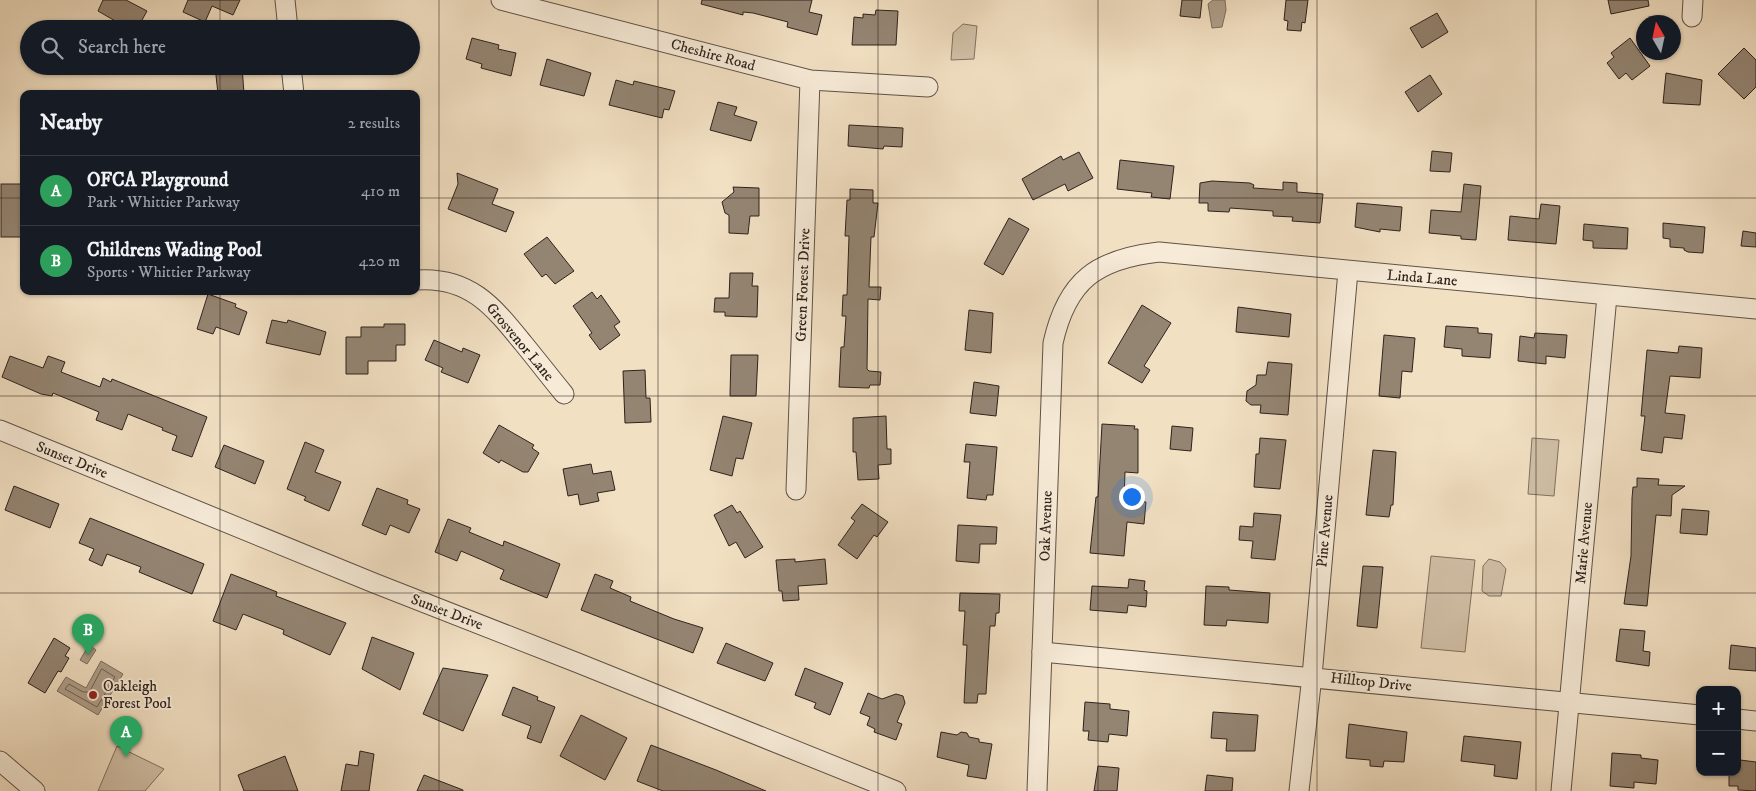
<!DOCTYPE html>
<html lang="en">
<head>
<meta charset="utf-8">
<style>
  body { margin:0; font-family:"IM FELL DW Pica",serif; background:#242831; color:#f1f3f6 }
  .controls { position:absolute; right:15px; bottom:15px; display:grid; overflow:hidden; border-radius:10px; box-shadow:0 1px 4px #0004 }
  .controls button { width:45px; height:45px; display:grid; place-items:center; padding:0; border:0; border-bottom:1px solid #363941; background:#171b24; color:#f1f3f6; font:25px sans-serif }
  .compass { position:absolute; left:1636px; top:15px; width:45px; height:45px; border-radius:50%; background:#171b24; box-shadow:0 1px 4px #0004; rotate:351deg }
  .you { position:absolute; left:1131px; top:496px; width:18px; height:18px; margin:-12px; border:4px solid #fff; border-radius:50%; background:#1a73e8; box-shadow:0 0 0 8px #1a73e833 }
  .badge { display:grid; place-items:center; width:32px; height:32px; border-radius:50%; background:#db2777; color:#fff; font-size:16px; font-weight:700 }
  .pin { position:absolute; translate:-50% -41px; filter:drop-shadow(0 1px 2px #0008) }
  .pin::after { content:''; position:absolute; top:26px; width:18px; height:15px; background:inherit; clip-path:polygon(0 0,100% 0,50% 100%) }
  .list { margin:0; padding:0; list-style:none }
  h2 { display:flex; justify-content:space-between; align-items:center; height:65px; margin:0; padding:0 20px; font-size:21px }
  h2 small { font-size:16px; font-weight:400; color:#9ea1a6 }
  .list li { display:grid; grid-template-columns:32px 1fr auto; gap:15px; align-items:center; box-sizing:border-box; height:70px; padding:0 20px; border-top:1px solid #363941 }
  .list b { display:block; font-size:19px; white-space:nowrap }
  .list p { margin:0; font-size:16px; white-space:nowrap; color:#9ea1a6 }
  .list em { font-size:16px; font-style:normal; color:#9ea1a6 }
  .icon { flex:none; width:28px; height:28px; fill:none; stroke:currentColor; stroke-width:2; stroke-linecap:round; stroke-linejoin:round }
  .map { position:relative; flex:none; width:1756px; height:791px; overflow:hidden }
  .search { position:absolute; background:#171b24; box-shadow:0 1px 4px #0004; left:20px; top:20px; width:400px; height:55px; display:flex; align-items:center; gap:12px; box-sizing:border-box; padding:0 18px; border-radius:28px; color:#9ea1a6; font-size:19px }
  .panel { position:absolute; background:#171b24; box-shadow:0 1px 4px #0004; left:20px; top:90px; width:400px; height:205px; border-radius:10px }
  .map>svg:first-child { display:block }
</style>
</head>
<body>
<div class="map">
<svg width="1756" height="791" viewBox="0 0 1756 791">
  <rect width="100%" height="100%" fill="#f2e0c3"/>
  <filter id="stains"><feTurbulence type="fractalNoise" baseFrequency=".004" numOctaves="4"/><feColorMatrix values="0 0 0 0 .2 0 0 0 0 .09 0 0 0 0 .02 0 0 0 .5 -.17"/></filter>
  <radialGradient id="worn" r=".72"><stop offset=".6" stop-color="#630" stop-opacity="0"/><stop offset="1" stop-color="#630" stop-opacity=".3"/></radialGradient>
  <!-- green -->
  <g fill="#d1c0a7" stroke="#807162">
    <path d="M963,24L977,26L974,59L951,60L953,33Z"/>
    <path d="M1532,438L1559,440L1554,496L1528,494Z"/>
    <path d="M1431,556L1475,560L1465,652L1421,648Z"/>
    <path d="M1489,559L1500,562L1506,569L1501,596H1489L1482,591L1483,566Z"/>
    <path d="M117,746L164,769L145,791H98Z"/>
  </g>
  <!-- water -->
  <g fill="#af9f8a" stroke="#7b6d5e">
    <path d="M1213,0H1225L1226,10L1222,27L1212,28L1208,4Z"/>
    <path d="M89,645L96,650L87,664L80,660Z"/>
    <path d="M101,661L123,674L98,715L57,691L66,677L86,688Z"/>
  </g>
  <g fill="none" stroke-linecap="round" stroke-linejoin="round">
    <!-- shore -->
    <path stroke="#6e6053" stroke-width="1" d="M102,669L115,677L97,707L65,689L69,684L83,692H89Z"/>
  </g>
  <!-- building -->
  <g fill="#948573" stroke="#2e221c">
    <path d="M103,0H126L147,11L137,29H129L98,11Z"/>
    <path d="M188,0H240L233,15L212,6L205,22L183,12Z"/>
    <path d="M702,0H812L809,12L822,15L817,35L787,27L788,22L753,13L743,12V15L701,4Z"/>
    <path d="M1182,0H1202L1200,18L1180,16Z"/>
    <path d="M1286,0H1308L1305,23L1302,22L1301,31L1287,30L1288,21L1284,20Z"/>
    <path d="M1608,0H1648L1649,6L1611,14Z"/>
    <path d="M876,10L898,11L896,45H852L854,17L863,18V14L875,15Z"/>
    <path d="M1437,13L1448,32L1422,48L1410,28Z"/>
    <path d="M472,38L499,45L498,49L516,53L511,76L481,68L482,64L466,59Z"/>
    <path d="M1630,38L1650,66L1632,80L1626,73L1619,79L1607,63L1614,57L1611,53Z"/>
    <path d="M1744,48L1756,60V87L1744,99L1718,74Z"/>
    <path d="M547,59L591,73L584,96L540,85Z"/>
    <path d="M215,66H242L244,94H218Z"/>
    <path d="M1666,73L1702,80L1700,105L1663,103Z"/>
    <path d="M1430,75L1442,94L1418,112L1405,92Z"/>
    <path d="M616,80L633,85L634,81L675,91L669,110L664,109L662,118L609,105Z"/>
    <path d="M718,102L737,107L734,115L757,122L751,141L710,130Z"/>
    <path d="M849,125L903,128L902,147L884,146L883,149L848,146Z"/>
    <path d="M1432,151L1452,153L1450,172L1430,171Z"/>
    <path d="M1079,152L1093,178L1068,191L1065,184L1033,200L1022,179L1061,156L1063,160Z"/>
    <path d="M1120,160L1174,166L1170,199L1151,197L1152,193L1117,189Z"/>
    <path d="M457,173L498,189L492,204L514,212L506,232L448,209L458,184Z"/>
    <path d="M1212,181L1250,183L1254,185L1253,188L1283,190V182L1297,183V192L1323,194L1320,223L1292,221L1293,217L1273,216V211L1230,208L1229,212L1208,211V203H1199L1200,183Z"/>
    <rect x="1" y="184" width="23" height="53"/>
    <path d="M1464,184L1481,186L1476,240L1461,239V236L1429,233L1431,210L1461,212Z"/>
    <path d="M733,187L759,188V216H750L748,234L729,233V215L725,213L722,202L734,192Z"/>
    <path d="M850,189L873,190V203H878L874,237H871L869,287H881L880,300L868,299L867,369L869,371L881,372L880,385H870L869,388L839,387L841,347H844L846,316H842L843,295H847L849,236H845L847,200H850Z"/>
    <path d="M1357,203L1402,207L1400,231L1380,229V232L1355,227Z"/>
    <path d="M1541,204L1560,206L1556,244L1508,240L1510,216L1539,219Z"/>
    <path d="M1009,218L1029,229L1003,275L984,264Z"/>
    <path d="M1663,223L1705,227L1703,253L1688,252L1684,250V248L1670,247V239L1663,238Z"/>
    <path d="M1584,224L1628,228L1627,249L1593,248V241L1583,240Z"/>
    <path d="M1743,231L1756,233V247L1741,246Z"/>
    <path d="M547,237L574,271L555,284L546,274L542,277L524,254Z"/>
    <path d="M730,273H753L752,286H758L757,317L725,316V312H714L715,298H729Z"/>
    <path d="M592,292L597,299L601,295L620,322L614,326L620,335L600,350L589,335L592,333L573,306Z"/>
    <path d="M208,294L236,304L235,307L247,312L239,335L216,327L213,334L197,329Z"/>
    <path d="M1142,305L1171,323L1144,366L1150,370L1142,383L1108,363Z"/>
    <path d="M1238,307L1291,314L1289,337L1236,332Z"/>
    <path d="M969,310L993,313L991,353L965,350Z"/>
    <path d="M272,320L287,323L288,320L326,332L320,355L266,343Z"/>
    <path d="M384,324H405V345H396V361H368V374H346V337H361V327H384Z"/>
    <path d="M1446,326L1478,328V333L1492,334L1490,358L1462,356V349L1444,347Z"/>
    <path d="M1535,333L1567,335L1565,358L1546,356V364L1518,361L1520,336L1534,338Z"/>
    <path d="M1384,335L1415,338L1412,372L1402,371L1400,398L1379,396Z"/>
    <path d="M434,340L462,352L463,348L480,355L468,383L441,372L443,368L425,360Z"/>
    <path d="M1679,346L1702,348L1700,378L1670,376L1665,413L1685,415L1682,439L1664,437L1662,453L1641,450L1645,416H1641L1647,350L1678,353Z"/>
    <path d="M731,355H758L756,396H730Z"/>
    <path d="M10,356L43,368L48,356L65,362L61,372L100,387L103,378L111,382L112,379L207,417L192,457L172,450L177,436L162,430L163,428L128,414L122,430L96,420L99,412L53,393L52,396L41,394L2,377Z"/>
    <path d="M1268,362L1292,364L1288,415L1260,413L1261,405H1251L1246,401L1247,391L1256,385L1257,375H1266Z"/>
    <path d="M645,370L646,398H650L651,422L625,423L623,371Z"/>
    <path d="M974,382L999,386L996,416L970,413Z"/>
    <path d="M723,416L752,423L743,459L736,458L732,476L710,470Z"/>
    <path d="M886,416L887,449H891V464L878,465L879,479L858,480L856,452H853V418Z"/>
    <path d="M1102,424L1135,426L1134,429H1138V473L1125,472L1124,500L1146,502L1144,524L1127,522L1124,556L1090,553L1096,497H1098Z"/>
    <path d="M499,425L534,445L532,448L539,453L528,472H523L501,460L499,463L483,453Z"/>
    <path d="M1172,426L1193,428L1191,451L1170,449Z"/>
    <path d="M1260,438L1286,440L1280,489L1254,487L1256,454H1259Z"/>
    <path d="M305,442L324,450L315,472L341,482L329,511L304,500L306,497L287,489Z"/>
    <path d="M966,444L997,447L993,495H987L986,500L967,498L970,462H964Z"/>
    <path d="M224,445L264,461L255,484L215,467Z"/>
    <path d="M1373,450L1396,452L1393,505H1391L1389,517L1366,515Z"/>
    <path d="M591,464L593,474L611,471L615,490L597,493L599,501L580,505L578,494L568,496L563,469Z"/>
    <path d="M1637,478L1659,479L1658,485L1685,486L1672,495L1671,516L1656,515L1647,606L1624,604L1631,556L1632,498L1633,487H1637Z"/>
    <path d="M14,486L59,504L50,528L5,510Z"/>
    <path d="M377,488L408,500L407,504L420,509L409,533L390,525L386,535L362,525Z"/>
    <path d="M862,504L888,522L877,537L874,535L857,559L838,545L855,521L851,518Z"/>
    <path d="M732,505L737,513L740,511L763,547L745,558L736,542L729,546L714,515Z"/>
    <path d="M1682,509L1709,511L1707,535L1680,533Z"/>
    <path d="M1254,513L1281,515L1275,560L1251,558L1253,541L1239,540L1240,526L1253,527Z"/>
    <path d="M90,518L204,564L192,594L139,572L141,567L107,554L102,566L89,560L94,549L79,543Z"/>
    <path d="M448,519L471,528L469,532L503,546L504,541L560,564L547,598L500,579L504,570L482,560L461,551L457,561L435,552Z"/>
    <path d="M958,525L997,527L996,544H980L979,563L956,561Z"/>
    <path d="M795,559V562L825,559L827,584L798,586L799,600L783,601L782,591H779L776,560Z"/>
    <path d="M1363,566L1383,567L1377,628L1357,626Z"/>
    <path d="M231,574L277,592L276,596L346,623L330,655L283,634L284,630L243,614L236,630L213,621Z"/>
    <path d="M595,574L613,581L610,588L631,597L630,601L674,619L703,628L693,653L581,610Z"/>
    <path d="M1129,579L1145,581L1144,590L1147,591L1146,607L1128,605L1127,613L1090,610L1092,586L1128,588Z"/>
    <path d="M1206,586L1229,587V590L1270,593L1268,623L1227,620L1226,626L1204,625Z"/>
    <path d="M960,593L1000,594L999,613H996L995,626H990L986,694H978L977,703H964L967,645H963L965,611H959Z"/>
    <path d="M1620,629L1645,631L1643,651L1650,652L1649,666L1616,661Z"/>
    <path d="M372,637L414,653L400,690L362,669Z"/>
    <path d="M54,638L70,648L65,656L69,658L61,672L58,671L45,693L28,683Z"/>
    <path d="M726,643L773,663L765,681L717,663Z"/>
    <path d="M1731,645L1756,648V671L1729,669Z"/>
    <path d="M443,668L488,675L463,731L423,714Z"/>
    <path d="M805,668L843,683L830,715L814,708L816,703L795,695Z"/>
    <path d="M513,687L538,697L537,700L555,707L541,743L527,738L531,726L502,715Z"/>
    <path d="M868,693L882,699L896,694L903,696L905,703L897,722L902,724L896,740L874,732L875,729L867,725L870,717L860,713Z"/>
    <path d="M1085,702L1110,704V709L1129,711L1127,736L1109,734L1108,742L1088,740L1089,731H1083Z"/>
    <path d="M1213,712L1258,715L1255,751H1226L1227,739L1211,738Z"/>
    <path d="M581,715L627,738L605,780L560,756Z"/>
    <path d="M1349,724L1407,732L1404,762L1384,761L1383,767L1370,766V760L1346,758Z"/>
    <path d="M941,732L957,735L961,732L967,733L969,737L979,739V742L992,744L986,779L967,776L969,765L937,757Z"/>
    <path d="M1464,736L1521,742L1517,779L1494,776L1495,765L1461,761Z"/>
    <path d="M651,745L716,770L766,791H663L637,781Z"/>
    <path d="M360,751L374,754L369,791H341L346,764L358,766Z"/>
    <path d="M1612,753L1641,755V758L1658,760L1656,784L1634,782V788L1610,786Z"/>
    <path d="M285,756L298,791H244L238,775Z"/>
    <path d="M1740,760L1756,762V791L1738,790V786H1729V772H1737Z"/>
    <path d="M1098,766L1119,768L1117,791H1094Z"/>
    <path d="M424,775L463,790V791H417Z"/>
    <path d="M1207,775L1233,778L1232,791H1205Z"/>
  </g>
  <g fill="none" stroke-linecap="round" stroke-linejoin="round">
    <defs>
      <g id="minor">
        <path d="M285,0L288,29"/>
        <path d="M501,0L810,80L928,87"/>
        <path d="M1692,17L1693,0"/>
        <path d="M291,66L294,94"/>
        <path d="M416,280C469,276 493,306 523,343C537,360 550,377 564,394"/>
        <path d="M0,430L374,583L578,663L896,791"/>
        <path d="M796,490L810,80"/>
        <path d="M1042,652L1700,715"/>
        <path d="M1737,719L1756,721"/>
        <path d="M0,761L35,791"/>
        <path d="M1037,791L1053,343C1067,280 1097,259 1159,252L1756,309"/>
        <path d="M1299,791L1312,676L1348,271"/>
        <path d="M1561,791L1607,296"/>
      </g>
    </defs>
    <!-- minor casing -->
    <use href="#minor" stroke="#5f5246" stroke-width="21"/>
    <!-- minor -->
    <use href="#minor" stroke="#f7ebd8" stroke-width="19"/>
  </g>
  <!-- grid -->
  <path fill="none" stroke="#2e221c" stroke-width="1" stroke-opacity="0.55" d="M220,0V29M439,0V791M658,0V791M878,0V791M1098,0V791M1317,0V791M1536,0V791M220,66V94M0,198H24M416,198H1756M220,291V791M0,396H1756M0,593H1756"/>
  <!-- markers -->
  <circle fill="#8f2418" stroke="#f7ebd8" stroke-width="2" cx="93" cy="695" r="5"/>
  <g text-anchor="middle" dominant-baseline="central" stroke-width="4" stroke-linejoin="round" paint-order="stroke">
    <!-- street labels -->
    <g font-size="15" fill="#2e221c" stroke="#f7ebd8">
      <text transform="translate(713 55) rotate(15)">Cheshire Road</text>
      <text transform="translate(1422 278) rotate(5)">Linda Lane</text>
      <text transform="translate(803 285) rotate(-88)">Green Forest Drive</text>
      <text transform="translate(520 342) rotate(50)">Grosvenor Lane</text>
      <text transform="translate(72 460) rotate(22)">Sunset Drive</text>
      <text transform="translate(1046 526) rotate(-88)">Oak Avenue</text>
      <text transform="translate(1325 531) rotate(-85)">Pine Avenue</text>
      <text transform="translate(1584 543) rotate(-85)">Marie Avenue</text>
      <text transform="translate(447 612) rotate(21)">Sunset Drive</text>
      <text transform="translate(1371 682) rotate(6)">Hilltop Drive</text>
    </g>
    <!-- poi labels -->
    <g font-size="15" fill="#2e221c" stroke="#f7ebd8" text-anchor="start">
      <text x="103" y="686">Oakleigh<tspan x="103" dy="17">Forest Pool</tspan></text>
    </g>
  </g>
  <rect width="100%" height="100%" filter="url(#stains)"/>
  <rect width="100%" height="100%" fill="url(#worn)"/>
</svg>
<div class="controls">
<button>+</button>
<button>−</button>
</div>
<svg class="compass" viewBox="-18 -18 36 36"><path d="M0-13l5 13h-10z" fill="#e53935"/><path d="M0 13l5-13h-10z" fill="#9ea1a6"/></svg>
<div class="you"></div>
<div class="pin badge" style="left:126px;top:757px;background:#2e9e5b">A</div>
<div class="pin badge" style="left:88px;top:655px;background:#2e9e5b">B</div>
<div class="search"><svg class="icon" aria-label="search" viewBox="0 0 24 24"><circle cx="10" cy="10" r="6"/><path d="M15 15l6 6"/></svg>Search here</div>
<section class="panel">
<h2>Nearby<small>2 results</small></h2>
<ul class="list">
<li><span class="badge" style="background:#2e9e5b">A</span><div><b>OFCA Playground</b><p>Park · Whittier Parkway</p></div><em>410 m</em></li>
<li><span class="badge" style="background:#2e9e5b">B</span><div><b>Childrens Wading Pool</b><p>Sports · Whittier Parkway</p></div><em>420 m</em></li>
</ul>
</section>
</div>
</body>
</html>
